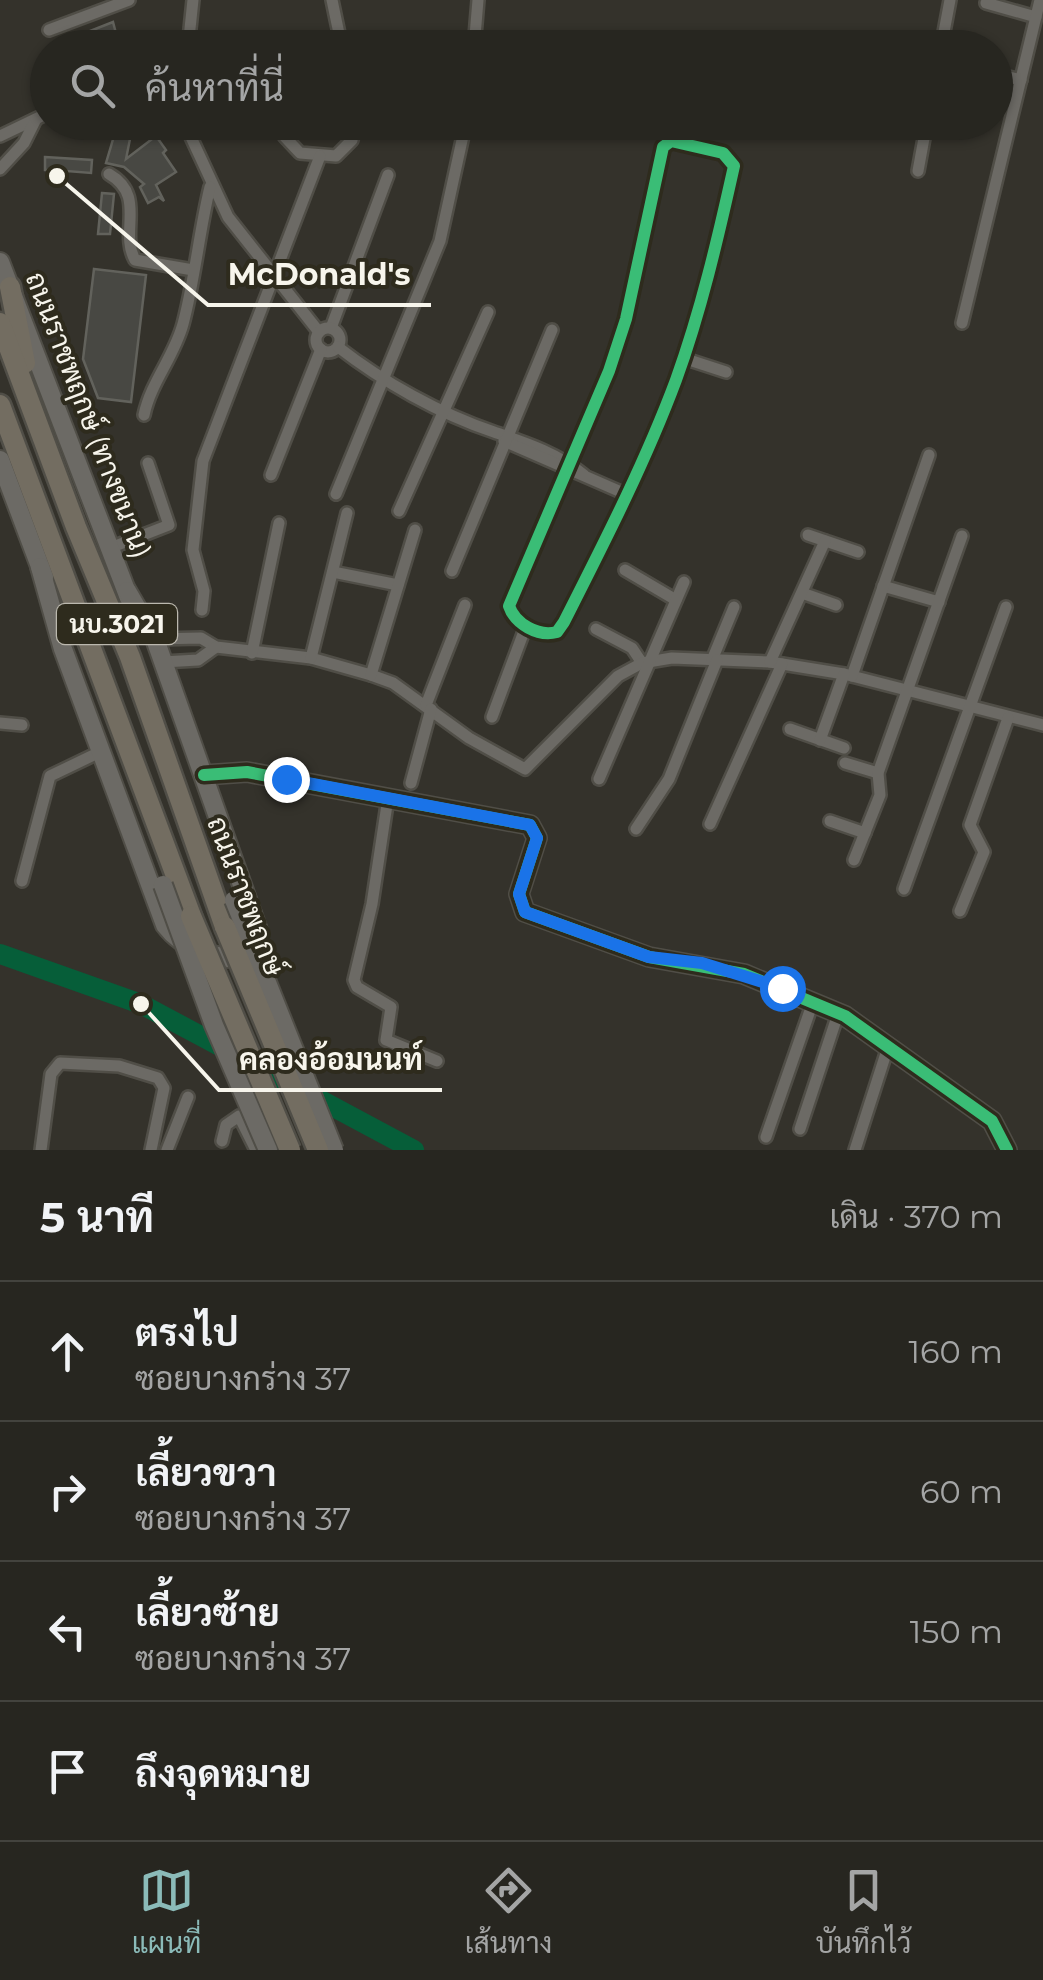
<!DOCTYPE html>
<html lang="th">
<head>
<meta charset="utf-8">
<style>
  body { margin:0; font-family:Montserrat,Sarabun,sans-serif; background:#33322d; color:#f1f3f6 }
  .stop { position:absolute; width:30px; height:30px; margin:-22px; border:8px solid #1a73e8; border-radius:50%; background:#fff }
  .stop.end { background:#1a73e8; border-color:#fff; box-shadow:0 2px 10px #0008 }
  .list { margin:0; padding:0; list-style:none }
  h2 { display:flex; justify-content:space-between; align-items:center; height:130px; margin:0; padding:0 40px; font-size:42px }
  h2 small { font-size:32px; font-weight:400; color:#a4a5a5 }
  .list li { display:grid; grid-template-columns:65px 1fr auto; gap:30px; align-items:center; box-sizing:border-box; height:140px; padding:0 40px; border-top:2px solid #43433e }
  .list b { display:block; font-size:38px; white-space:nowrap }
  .list p { margin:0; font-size:32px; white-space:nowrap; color:#a4a5a5 }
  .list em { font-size:32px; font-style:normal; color:#a4a5a5 }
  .icon { flex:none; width:55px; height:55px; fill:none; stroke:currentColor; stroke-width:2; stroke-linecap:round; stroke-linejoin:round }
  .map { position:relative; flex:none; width:1043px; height:1150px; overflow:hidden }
  .search { position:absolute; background:#272620; box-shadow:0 2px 8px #0004; left:30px; right:30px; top:30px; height:110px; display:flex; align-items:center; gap:25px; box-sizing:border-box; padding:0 35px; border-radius:55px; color:#a4a5a5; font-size:38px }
  .sheet { height:690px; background:#272620 }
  nav { display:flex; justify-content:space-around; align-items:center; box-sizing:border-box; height:140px; border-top:2px solid #43433e; background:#272620; font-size:28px; color:#a4a5a5 }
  nav a { display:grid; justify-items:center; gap:5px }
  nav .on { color:#8bbbb9 }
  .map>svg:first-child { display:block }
</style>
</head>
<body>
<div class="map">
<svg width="1043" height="1150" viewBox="0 0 1043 1150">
  <rect width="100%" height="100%" fill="#34322b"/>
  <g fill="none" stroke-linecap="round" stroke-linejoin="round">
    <!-- river -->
    <path stroke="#065e39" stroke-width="20" d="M0,954L141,1004L414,1150"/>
  </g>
  <!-- building -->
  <g fill="#484843" stroke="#62625c" stroke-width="2.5">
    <path d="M113,22L118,41L96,48H47Z"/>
    <path d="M117,126L132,129L126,159L156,136L166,150L163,153L176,172L156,185L164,201L159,197L148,203L140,187L144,184L124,167L106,163Z"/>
    <path d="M45,157L92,160L91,173L67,171L66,181L57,180V170H45Z"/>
    <path d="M102,193L114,194L110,234H98Z"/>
    <path d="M94,269L146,275L131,402L98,398L83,359Z"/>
  </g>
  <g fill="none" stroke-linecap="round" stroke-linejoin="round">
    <defs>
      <g id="street">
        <path d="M332,0L342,48"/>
        <path d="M986,3L1036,17"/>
        <path d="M49,30L129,0"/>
        <path d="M188,48L193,0"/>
        <path d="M474,48L478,0"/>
        <path d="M941,48L950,0"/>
        <path d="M996,74L1021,80"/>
        <path d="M184,122L228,217L319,332"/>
        <path d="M283,122L284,136L300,153L336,156L352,140L356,122"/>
        <path d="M0,136L48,113"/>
        <path d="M671,141L723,153L734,166C718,238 701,311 676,380C645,463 604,543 564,622L557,632C538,637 515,624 509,606L609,371L626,319L663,147Z"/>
        <path d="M0,169L24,143L35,121"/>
        <path d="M918,171L927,122"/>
        <path d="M109,174C147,196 119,231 135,260L193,270"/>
        <path d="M962,323L1040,0"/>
        <path d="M331,328L388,175"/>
        <circle cx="328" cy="340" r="12"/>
        <path d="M338,347C383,382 440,414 494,432C526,443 557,453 584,475"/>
        <path d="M683,358L726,372"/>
        <path d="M144,415C151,382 174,357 183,324C195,279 199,232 210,187"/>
        <path d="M504,441L628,495"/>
        <path d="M271,475L321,349"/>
        <path d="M336,494L440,241L466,122"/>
        <path d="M399,511L488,312"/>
        <path d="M808,535L858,552"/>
        <path d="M110,548L169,525L148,463"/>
        <path d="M625,570L676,600"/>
        <path d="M452,571L552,330"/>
        <path d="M333,572L398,585"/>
        <path d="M883,586L939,602"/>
        <path d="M802,593L836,605"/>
        <path d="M202,610L204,591L193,550L203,461L320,156"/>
        <path d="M596,629L632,648L642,663"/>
        <path d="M155,639L201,638L216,647L311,658L371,675L393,683L469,738L525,769L618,676L642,663L672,658L770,662L844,674L1043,725"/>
        <path d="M252,653L279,523"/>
        <path d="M311,658L347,513"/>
        <path d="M712,660L734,607"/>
        <path d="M163,662L198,660L216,647"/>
        <path d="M770,662L825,541"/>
        <path d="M371,675L415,530"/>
        <path d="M852,676L929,455"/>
        <path d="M426,705L465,605"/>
        <path d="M492,717L526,626"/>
        <path d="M0,723L22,725"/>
        <path d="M790,729L844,748"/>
        <path d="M820,740L844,674"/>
        <path d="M845,763L878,773"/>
        <path d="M599,779L684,582"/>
        <path d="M411,783L431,709"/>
        <path d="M388,798L372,904L354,980L357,987L391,1007L386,1040L437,1061"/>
        <path d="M830,821L865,833"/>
        <path d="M710,824L782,664"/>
        <path d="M636,829L669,779L717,660"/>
        <path d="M854,860L880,795L878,773L962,536"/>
        <path d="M22,881L50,776L102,751"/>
        <path d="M904,889L1006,607"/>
        <path d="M960,911L984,852L970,825L1008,718"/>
        <path d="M800,1129L838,1014"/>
        <path d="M766,1137L813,1002"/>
        <path d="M222,1141L226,1125L239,1116L256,1150"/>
        <path d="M41,1150L51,1074L60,1063L119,1066L158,1078L164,1088L151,1150"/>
        <path d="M167,1150L188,1097"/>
        <path d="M855,1150L889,1044"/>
      </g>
      <g id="secondary">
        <path d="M0,262L129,598"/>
        <path d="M0,460L44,577"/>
        <path d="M40,567L63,649L165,925C183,949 216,960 245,958L257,944L259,933L155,639L127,591"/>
        <path d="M204,775L247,772L530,825L537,838L519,894L525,912L649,957L744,974L845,1016L992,1121L1007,1150"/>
      </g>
      <g id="primary">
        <path d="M10,287L25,363"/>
        <path d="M0,323L76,527L130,657L225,927"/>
        <path d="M0,405L191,916"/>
      </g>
    </defs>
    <!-- street casing -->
    <use href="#street" stroke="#504e47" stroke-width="16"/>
    <!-- secondary casing -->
    <use href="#secondary" stroke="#504e47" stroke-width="22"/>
    <!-- primary casing -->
    <use href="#primary" stroke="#504e47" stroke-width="25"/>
    <!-- street -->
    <use href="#street" stroke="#6c6a65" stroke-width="11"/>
    <!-- secondary -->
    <use href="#secondary" stroke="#6c6a65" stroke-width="18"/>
    <!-- primary -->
    <use href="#primary" stroke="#736d61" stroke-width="20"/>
    <defs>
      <g id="secondary-bridge">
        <path d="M163,885L214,1025L268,1150"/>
        <path d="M234,900L334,1150"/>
      </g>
      <g id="primary-bridge">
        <path d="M191,916L290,1150"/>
        <path d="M225,927L318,1150"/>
      </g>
    </defs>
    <!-- secondary-bridge casing -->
    <use href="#secondary-bridge" stroke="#504e47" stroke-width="22" stroke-linecap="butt"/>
    <!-- primary-bridge casing -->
    <use href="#primary-bridge" stroke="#504e47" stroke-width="25" stroke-linecap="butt"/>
    <!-- secondary-bridge -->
    <use href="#secondary-bridge" stroke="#6c6a65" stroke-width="18"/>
    <!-- primary-bridge -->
    <use href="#primary-bridge" stroke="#736d61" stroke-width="20"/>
    <defs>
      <g id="cycleway">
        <path d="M671,141L723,153L734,166C718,238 701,311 676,380C645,463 604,543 564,622L557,632C538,637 515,624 509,606L609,371L626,319L663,147Z"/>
        <path d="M204,775L247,772L530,825L537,838L519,894L525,912L649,957L744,974L845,1016L992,1121L1007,1150"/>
      </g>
    </defs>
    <!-- cycleway casing -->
    <use href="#cycleway" stroke="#2e2b1d" stroke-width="19"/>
    <!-- cycleway -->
    <use href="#cycleway" stroke="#3abd76" stroke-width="12"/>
  </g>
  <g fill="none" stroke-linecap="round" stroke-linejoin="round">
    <!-- route -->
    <path stroke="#1a73e8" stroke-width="12" d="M286,779L530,825L537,838L519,894L525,912L649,957L702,963L782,988"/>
  </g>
  <g text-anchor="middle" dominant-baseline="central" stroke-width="8" stroke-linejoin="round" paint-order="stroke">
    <!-- shield labels -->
    <rect fill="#2e2b1d" stroke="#bbb8ae" stroke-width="2.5" x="57" y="604" width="120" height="40" rx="8"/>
    <g font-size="25" font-weight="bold" fill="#f7f5ec">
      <text x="117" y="624">นบ.3021</text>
    </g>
    <!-- street labels -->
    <g font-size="28" fill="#f7f5ec" stroke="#2e2b1d">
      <text transform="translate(89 415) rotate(69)">ถนนราชพฤกษ์ (ทางขนาน)</text>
      <text transform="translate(246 896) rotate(69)">ถนนราชพฤกษ์</text>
    </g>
  </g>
  <!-- callouts -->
  <path fill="none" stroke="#f7f5ec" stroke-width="4" d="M57 176L208 305H431M141 1004L219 1090H442"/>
  <g fill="#f7f5ec" stroke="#2e2b1d" stroke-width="4">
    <circle cx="57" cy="176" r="10"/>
    <circle cx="141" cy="1004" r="10"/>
  </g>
  <g font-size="30" text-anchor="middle" font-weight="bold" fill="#f7f5ec" stroke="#2e2b1d" stroke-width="8" stroke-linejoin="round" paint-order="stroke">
    <text x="319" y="285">McDonald's</text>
    <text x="331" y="1070">คลองอ้อมนนท์</text>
  </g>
</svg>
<div class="stop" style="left:782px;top:988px"></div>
<div class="stop end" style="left:286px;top:779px"></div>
<div class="search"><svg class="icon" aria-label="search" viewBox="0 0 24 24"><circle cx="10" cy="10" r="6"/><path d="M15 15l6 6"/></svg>ค้นหาที่นี่</div>
</div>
<section class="sheet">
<h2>5 นาที<small>เดิน · 370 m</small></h2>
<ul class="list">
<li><svg class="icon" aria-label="ahead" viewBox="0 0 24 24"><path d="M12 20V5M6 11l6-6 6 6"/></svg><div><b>ตรงไป</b><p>ซอยบางกร่าง 37</p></div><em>160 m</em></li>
<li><svg class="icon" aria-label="right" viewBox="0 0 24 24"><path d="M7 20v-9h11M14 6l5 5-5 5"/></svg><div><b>เลี้ยวขวา</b><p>ซอยบางกร่าง 37</p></div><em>60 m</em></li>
<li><svg class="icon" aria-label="left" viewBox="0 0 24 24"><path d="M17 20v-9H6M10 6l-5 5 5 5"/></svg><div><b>เลี้ยวซ้าย</b><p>ซอยบางกร่าง 37</p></div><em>150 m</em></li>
<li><svg class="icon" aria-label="arrive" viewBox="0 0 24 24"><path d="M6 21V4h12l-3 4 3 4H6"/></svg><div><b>ถึงจุดหมาย</b></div></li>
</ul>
</section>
<nav>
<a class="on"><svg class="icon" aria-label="map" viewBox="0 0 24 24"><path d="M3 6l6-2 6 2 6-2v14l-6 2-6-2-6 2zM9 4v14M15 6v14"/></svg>แผนที่</a>
<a><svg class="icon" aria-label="directions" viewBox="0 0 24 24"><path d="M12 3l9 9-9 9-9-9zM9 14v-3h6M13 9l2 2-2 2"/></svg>เส้นทาง</a>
<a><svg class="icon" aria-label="saved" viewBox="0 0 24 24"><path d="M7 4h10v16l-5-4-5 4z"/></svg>บันทึกไว้</a>
</nav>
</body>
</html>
